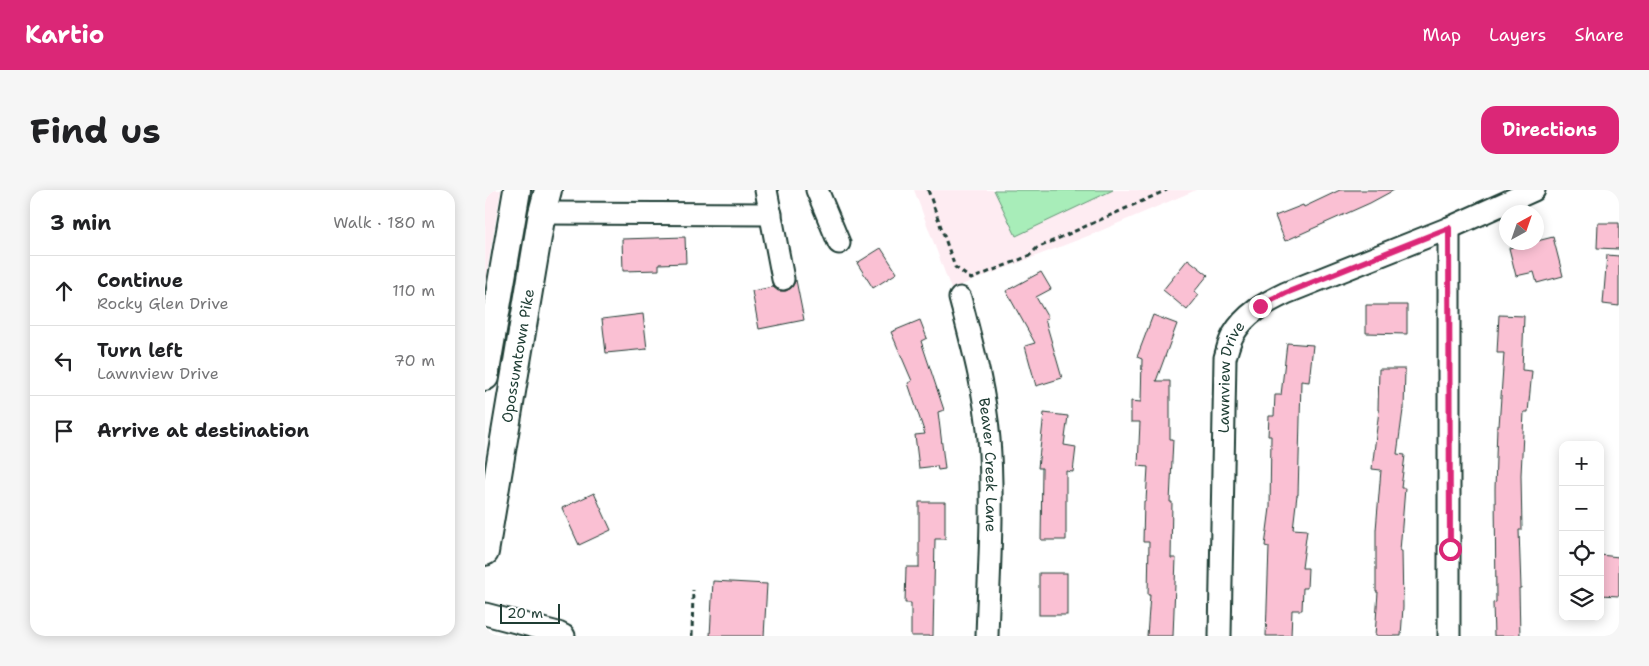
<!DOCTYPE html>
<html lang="en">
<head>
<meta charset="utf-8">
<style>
  body { margin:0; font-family:"Shantell Sans",sans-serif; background:#f6f6f6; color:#202124 }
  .controls { position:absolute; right:15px; bottom:15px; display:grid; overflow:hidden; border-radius:10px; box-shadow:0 2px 12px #0003 }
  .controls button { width:45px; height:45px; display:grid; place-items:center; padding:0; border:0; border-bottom:1px solid #e0e0e0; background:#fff; color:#202124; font:25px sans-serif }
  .compass { position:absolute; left:1014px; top:15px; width:45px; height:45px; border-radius:50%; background:#fff; box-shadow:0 2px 12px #0003; rotate:40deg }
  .scale { position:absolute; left:15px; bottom:12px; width:60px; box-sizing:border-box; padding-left:5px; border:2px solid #1f3d34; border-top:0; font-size:14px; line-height:18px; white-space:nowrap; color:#1f3d34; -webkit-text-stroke:4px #fff; paint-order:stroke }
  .stop { position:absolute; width:15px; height:15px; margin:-11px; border:4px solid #db2777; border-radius:50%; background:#fff }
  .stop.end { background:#db2777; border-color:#fff; box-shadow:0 1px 5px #0008 }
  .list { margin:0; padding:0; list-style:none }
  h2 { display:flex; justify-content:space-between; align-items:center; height:65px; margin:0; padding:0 20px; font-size:21px }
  h2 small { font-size:16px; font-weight:400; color:#757577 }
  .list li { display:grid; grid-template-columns:32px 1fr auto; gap:15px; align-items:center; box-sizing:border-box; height:70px; padding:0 20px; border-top:1px solid #e0e0e0 }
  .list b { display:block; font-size:19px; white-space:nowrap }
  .list p { margin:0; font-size:16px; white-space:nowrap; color:#757577 }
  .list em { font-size:16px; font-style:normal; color:#757577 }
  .icon { flex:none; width:28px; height:28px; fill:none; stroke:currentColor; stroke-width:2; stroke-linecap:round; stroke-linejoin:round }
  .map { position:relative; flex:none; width:1134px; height:446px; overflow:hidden; border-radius:15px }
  header { display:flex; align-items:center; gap:30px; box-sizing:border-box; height:70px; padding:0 25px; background:#db2777; color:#fff }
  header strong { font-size:24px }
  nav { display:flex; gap:28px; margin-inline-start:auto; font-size:18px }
  .intro { display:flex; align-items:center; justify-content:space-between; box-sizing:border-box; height:120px; padding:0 30px }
  h1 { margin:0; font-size:35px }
  .button { padding:12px 22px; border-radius:15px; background:#db2777; color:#fff; font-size:18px; font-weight:700 }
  main { display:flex; gap:30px; padding:0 30px }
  aside { flex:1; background:#fff; border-radius:15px; box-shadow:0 2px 12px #0003 }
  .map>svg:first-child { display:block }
</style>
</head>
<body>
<header>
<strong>Kartio</strong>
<nav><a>Map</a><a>Layers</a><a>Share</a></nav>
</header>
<div class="intro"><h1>Find us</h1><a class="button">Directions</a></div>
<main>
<aside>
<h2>3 min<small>Walk · 180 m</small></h2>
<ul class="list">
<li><svg class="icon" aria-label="ahead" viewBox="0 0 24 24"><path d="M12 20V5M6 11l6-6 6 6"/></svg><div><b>Continue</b><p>Rocky Glen Drive</p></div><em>110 m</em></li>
<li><svg class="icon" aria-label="left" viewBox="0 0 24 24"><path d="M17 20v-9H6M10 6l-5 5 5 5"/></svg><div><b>Turn left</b><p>Lawnview Drive</p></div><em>70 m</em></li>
<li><svg class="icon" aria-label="arrive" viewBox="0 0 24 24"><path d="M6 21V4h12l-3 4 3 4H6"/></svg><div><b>Arrive at destination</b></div></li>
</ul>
</aside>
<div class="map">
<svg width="1134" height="446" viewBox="0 0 1134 446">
  <rect width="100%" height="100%" fill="#fff"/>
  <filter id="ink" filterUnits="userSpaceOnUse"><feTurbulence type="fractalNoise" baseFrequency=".02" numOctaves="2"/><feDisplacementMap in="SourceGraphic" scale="10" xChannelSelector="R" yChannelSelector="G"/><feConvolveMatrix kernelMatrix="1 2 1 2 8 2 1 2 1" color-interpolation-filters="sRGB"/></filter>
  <g filter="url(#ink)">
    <!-- built -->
    <g fill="#feecf2">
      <path d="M0,0H16L0,91Z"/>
      <path d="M429,0H711L608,44L466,99Z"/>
    </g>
    <!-- green -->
    <path fill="#a8edb9" stroke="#649576" d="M509,0H628L531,46Z"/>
    <!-- building -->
    <g fill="#fac0d3" stroke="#1f3d34">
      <path d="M855,0H909L885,13L800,51L790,26L818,15L819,17Z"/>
      <path d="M1113,33H1134V59L1112,58Z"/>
      <path d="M200,47L201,73L174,74V80L138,81L137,49Z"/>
      <path d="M1068,47L1078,86L1052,93L1049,82L1031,86L1024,58Z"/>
      <path d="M396,58L412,83L388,98L372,73Z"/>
      <path d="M1122,65L1134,66V116L1118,114Z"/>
      <path d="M703,69L723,85L709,102L714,105L702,120L678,100Z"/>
      <path d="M556,82L566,99L551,107L563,128L560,129L577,188L551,196L540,156L550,153L521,101Z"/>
      <path d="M311,90L319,130L274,139L267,101L288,97L293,101H301L306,98Z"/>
      <path d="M881,115H922V144L881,143Z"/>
      <path d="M158,124L162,159L121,163L117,129Z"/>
      <path d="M668,125L692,134L671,191H685V249H688L685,312H687L686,368H691L688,446H662L665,405H663L664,352H658L659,311H661L663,277L653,276L655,232H646V211L656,212L657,169L652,167Z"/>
      <path d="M1014,125L1039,126L1037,180L1047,181L1043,222H1039L1036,285L1037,340H1034L1036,398H1034L1035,446H1009L1008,413L1011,412L1010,299L1012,236H1014L1019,163H1012Z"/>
      <path d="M435,130L442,148L436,151L459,220L453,222L460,279L453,280L452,276L434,278L430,245L440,244L423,193L427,191L406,142Z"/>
      <path d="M802,153L828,155L824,192L816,191L813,305H812L808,339L822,340L817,378H823L822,398H818L817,420H807L806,446H781L784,357L780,356L785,318L786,246H783L784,226H789L790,205H796Z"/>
      <path d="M894,179H920L919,220H918L912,264L920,265L916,298H920L915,361H917L918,417L916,446H890L893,402H891V340L896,280L887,279L894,220H893Z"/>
      <path d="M559,223L583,226L579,255L591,257L588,282L581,281V350H556L557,278H553Z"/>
      <path d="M109,303L126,340L94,355L77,318Z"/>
      <path d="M434,312H460V349H450L448,446H426V413H420L421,377H434Z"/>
      <path d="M1115,365L1134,367V406L1115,405Z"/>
      <rect x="554" y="383" width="28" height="42"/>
      <path d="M228,391L282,394L279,446H225Z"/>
    </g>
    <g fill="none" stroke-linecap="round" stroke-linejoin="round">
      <defs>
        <g id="minor">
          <path d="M281,0L298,89"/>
          <path d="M332,0L354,53"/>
          <path d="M57,23L286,24"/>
          <path id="s1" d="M475,108C487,154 500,201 504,249C509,314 504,381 502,446"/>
          <path d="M0,424L73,443L79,446"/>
          <path id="s2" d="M735,446L740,168C742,161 744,152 748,145C760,124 780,113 801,103L964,38L1049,0"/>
          <path d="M964,446V38"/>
        </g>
        <g id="major">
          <path d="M0,187L32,0"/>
          <path id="s3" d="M0,362L57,23L63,0"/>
        </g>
      </defs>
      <!-- minor casing -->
      <use href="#minor" stroke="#1f3d34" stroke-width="25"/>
      <!-- major casing -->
      <use href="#major" stroke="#1f3d34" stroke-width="30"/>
      <!-- path -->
      <g stroke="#1f3d34" stroke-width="3" stroke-dasharray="5 4" stroke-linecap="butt">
        <path d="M443,0L470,77L486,89L544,66L552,58L682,0"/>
        <path d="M207,446L208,400"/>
      </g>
      <!-- minor -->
      <use href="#minor" stroke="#fff" stroke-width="21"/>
      <!-- major -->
      <use href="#major" stroke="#fff" stroke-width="26"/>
    </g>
  </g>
  <g fill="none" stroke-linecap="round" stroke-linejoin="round" filter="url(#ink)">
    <!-- route -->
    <path stroke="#db2777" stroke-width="6" d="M775,116L801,103L964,38L965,359"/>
  </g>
  <g text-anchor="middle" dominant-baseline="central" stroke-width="4" stroke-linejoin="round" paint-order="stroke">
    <!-- street labels -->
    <g font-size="15" fill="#1f3d34" stroke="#fff">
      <text stroke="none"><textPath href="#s3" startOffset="199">Opossumtown Pike</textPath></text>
      <text stroke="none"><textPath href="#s2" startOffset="260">Lawnview Drive</textPath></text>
      <text stroke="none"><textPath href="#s1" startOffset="170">Beaver Creek Lane</textPath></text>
    </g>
  </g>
</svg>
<div class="controls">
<button>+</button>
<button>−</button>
<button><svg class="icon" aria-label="locate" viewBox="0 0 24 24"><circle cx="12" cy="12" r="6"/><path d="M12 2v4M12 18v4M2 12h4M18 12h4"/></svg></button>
<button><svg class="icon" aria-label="layers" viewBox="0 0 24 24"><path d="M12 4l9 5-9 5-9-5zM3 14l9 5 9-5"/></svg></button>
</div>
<svg class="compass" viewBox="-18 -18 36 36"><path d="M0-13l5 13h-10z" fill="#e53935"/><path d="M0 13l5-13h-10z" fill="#757577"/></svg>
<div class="scale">20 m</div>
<div class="stop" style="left:965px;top:359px"></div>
<div class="stop end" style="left:775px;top:116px"></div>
</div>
</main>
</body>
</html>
